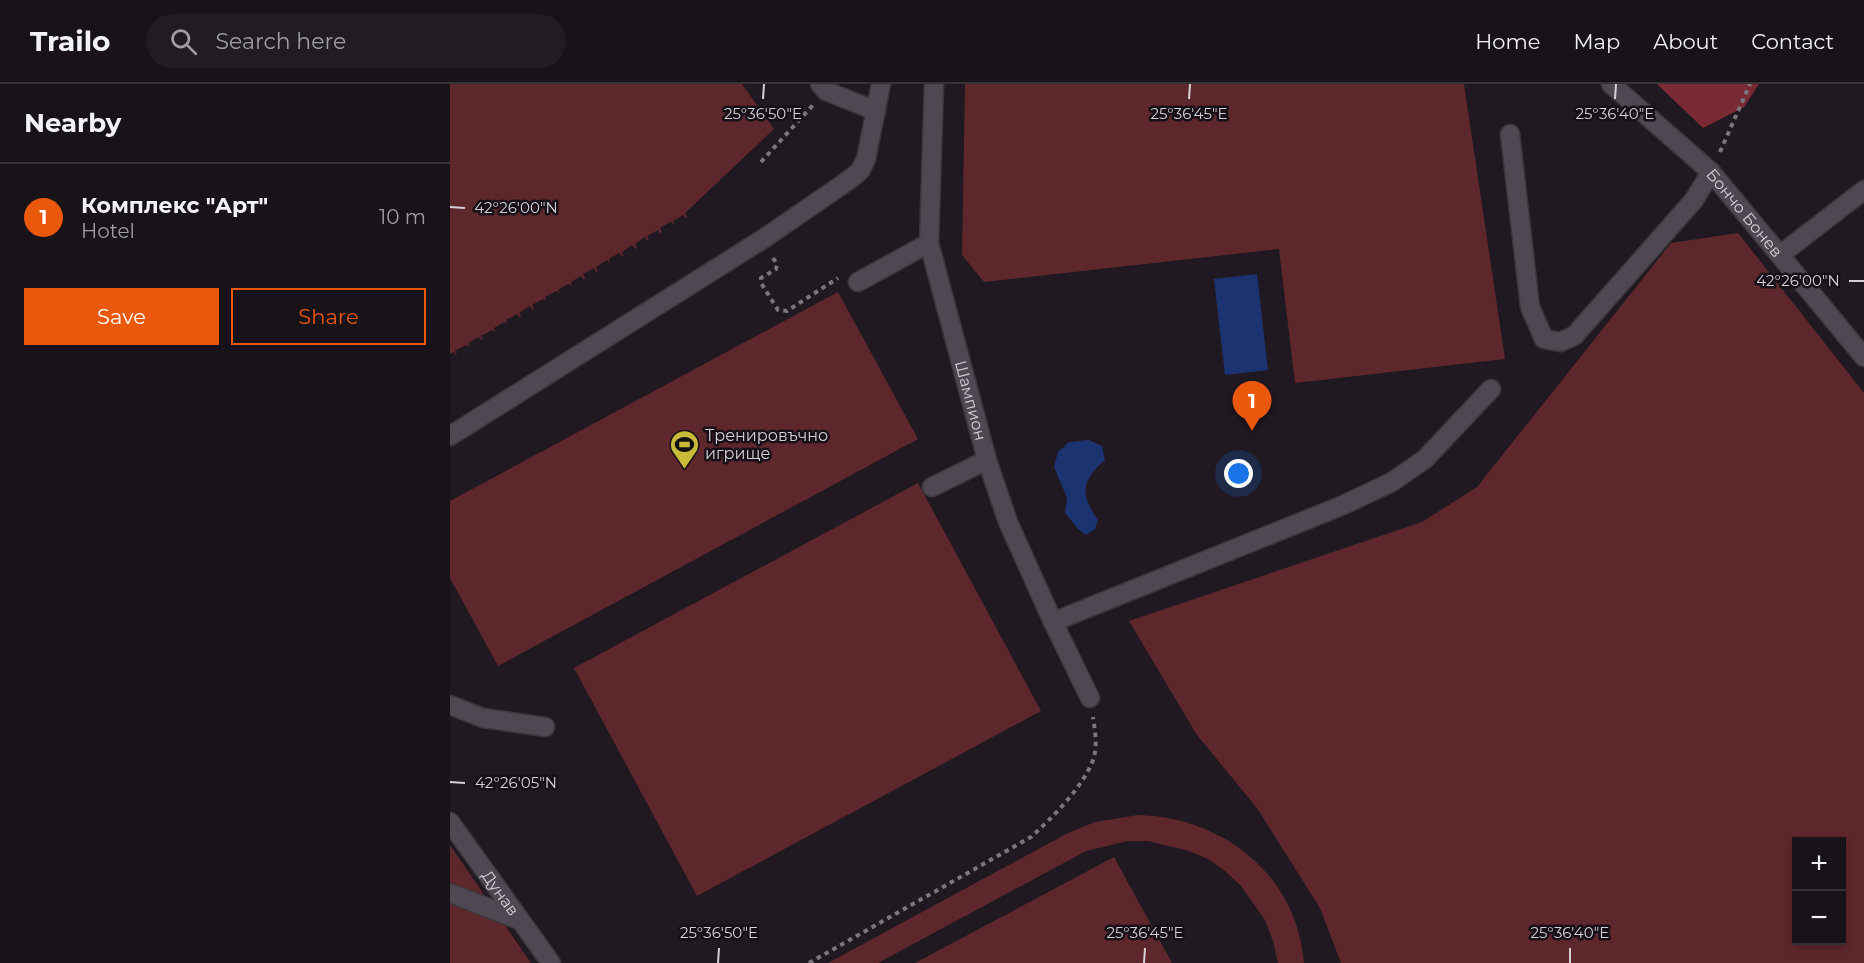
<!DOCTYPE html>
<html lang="en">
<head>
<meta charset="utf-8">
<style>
  body { margin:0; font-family:Montserrat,sans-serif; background:#211c22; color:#f1f3f6 }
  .controls { position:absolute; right:18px; bottom:18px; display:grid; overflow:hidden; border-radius:0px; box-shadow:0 3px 9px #0003 }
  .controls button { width:54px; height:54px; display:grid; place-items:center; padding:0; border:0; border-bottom:2px solid #363238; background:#181319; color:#f1f3f6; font:30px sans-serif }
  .you { position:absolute; left:789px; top:390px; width:21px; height:21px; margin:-15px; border:4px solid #fff; border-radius:50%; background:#1a73e8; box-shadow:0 0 0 9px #1a73e833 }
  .badge { display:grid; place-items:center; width:39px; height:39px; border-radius:50%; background:#ea580c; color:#fff; font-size:20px; font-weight:700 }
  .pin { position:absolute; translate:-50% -50px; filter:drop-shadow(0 2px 3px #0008) }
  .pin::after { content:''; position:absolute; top:32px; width:21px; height:18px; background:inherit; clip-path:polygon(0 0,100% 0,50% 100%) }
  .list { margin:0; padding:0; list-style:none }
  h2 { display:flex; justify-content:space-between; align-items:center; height:78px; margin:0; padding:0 24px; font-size:26px }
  h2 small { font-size:20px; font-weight:400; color:#9f9ea2 }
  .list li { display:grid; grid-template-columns:39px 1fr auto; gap:18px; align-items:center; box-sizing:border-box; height:108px; padding:0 24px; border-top:2px solid #363238 }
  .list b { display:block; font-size:22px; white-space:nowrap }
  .list p { margin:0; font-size:20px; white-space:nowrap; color:#9f9ea2 }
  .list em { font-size:20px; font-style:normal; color:#9f9ea2 }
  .actions { display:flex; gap:12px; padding:18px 24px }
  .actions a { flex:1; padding:14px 0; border:2px solid #ea580c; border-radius:0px; text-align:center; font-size:21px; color:#ea580c }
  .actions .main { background:#ea580c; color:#fff }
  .icon { flex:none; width:33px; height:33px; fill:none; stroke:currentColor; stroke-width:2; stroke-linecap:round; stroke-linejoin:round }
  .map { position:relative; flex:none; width:1414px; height:879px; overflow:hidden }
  header { display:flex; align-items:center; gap:36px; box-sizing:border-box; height:84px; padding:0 30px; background:#181319; border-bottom:2px solid #363238 }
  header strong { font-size:28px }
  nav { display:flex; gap:33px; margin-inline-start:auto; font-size:21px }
  .search { width:420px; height:54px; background:#211c22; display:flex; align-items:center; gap:15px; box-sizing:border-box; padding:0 21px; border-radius:33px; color:#9f9ea2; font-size:22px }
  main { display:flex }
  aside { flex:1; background:#181319 }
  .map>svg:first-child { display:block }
</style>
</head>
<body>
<header>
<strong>Trailo</strong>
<div class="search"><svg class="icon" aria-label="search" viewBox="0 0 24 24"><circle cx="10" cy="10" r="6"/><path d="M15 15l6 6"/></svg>Search here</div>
<nav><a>Home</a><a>Map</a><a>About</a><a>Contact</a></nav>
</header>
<main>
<aside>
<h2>Nearby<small></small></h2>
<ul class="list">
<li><span class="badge">1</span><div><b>Комплекс &quot;Арт&quot;</b><p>Hotel</p></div><em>10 m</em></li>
</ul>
<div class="actions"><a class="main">Save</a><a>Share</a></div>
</aside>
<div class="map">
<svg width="1414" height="879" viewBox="0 0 1414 879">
  <rect width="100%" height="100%" fill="#201921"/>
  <!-- green -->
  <g fill="#5e272b" fill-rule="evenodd">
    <path d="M0,0H292L324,45L235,129L237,133L236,134L233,131L223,137L225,141L220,138L210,144L212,148L210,150L208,146L197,152L199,156L197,157L195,153L185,160L187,164L185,165L182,161L172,168L174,172H172L169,169L159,175L160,180L157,176L146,183L148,187L146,188L144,184L133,190L135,194L134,196L131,192L121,198L122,202L118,200L108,206L110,210L106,207L95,213L97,217L93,215L82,221L84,225L82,226L80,222L69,229L71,232L70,234L67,230L56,236L58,240L54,238L44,244L46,248L42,246L31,252L33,255L31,256L29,253L18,259L20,263L16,261L5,267L7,271L6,272L4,268L0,270Z"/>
    <path d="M515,0H1014L1055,275L845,299L829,165L534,198L512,171Z"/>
    <path d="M1288,149L1414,309V879H891L870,824L807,724L747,651L679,537L972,438L1027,403L1221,159ZM1346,758H1392V856H1346Z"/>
    <path d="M388,208L468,355L48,582L0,494V417Z"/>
    <path d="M468,399L591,627L247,812L124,584Z"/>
    <path d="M688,731C773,733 847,791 854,879H828L823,857L815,836L791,802L775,787L758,775L739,767L698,757H677L636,767L428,879H378L618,749L645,738Z"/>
    <path d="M0,761L81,879H0Z"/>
    <path d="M664,773L722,879H465Z"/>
  </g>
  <!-- forest -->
  <path fill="#7a2a33" d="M1207,0H1309L1294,23L1253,44Z"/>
  <!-- water -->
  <g fill="#1b3371">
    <path d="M807,190L818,286L775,291L764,195Z"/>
    <path d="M639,356L652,362L655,376C631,397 630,411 648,436L645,445L636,451L628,445L615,429L617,414L604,383L608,368L619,358Z"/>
  </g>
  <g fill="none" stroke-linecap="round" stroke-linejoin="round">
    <defs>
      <g id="minor">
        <path d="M370,0L376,7L426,27"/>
        <path id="s1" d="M484,0L479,159L537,376L558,438L603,538L640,614"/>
        <path id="s2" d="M1161,0L1261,88L1414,273"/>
        <path d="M1060,50L1080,223L1094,255L1110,258L1124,252L1244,116L1261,88"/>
        <path d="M1330,171L1414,106"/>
        <path d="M408,198L479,159"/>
        <path d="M0,352L313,155L399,96L410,87L416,75L431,0"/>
        <path d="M482,403L537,376"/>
        <path d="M603,538L891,422L942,398L975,375L1041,305"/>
        <path d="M0,621L33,634L95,643"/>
        <path id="s3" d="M0,738L101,879"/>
        <path d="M0,809L69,836"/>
      </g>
    </defs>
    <!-- minor casing -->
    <use href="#minor" stroke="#3b363c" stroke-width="21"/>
    <!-- path -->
    <g stroke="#7b757c" stroke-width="4" stroke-dasharray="4.5 4.5" stroke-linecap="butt">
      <path d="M1270,68L1300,0"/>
      <path d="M311,78L363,21"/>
      <path d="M323,174L327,180L326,185L311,194V199L328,226L337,227L388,194"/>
      <path d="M359,879L581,753C602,734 633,703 643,676C648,662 645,647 643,633"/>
    </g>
    <!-- minor -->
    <use href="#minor" stroke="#4f4751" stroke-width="18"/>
  </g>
  <!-- ticks -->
  <path fill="none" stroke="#d5d0d6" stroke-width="2" d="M313,15L314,0M739,15L740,0M1165,15L1166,0M0,123L15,124M1399,197H1414M0,698L15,699M268,879L269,864M694,879L695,864M1120,879V864"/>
  <!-- icons -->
  <defs>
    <symbol id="stadium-pin" viewBox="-11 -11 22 30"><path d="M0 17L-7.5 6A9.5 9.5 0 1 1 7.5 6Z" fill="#caba3a" stroke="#171018"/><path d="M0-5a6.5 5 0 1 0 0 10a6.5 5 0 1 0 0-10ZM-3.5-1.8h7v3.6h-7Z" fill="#111"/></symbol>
  </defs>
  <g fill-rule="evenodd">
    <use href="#stadium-pin" x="218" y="344" width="33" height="45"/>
  </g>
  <g text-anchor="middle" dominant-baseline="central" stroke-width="5" stroke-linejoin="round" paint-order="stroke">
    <!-- street labels -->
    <g font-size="16" fill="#d5d0d6" stroke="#171018">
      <text stroke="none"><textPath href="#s2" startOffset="186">Бончо Бонев</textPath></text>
      <text stroke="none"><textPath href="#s1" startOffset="322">Шампион</textPath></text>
      <text stroke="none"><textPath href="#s3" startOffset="87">Дунав</textPath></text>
    </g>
    <!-- poi labels -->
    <g font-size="16" fill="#d5d0d6" stroke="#171018" text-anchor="start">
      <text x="255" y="351">Тренировъчно<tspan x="255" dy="18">игрище</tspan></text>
    </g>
  </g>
  <g font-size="15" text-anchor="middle" fill="#d5d0d6" stroke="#171018" stroke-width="5" stroke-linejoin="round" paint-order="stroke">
    <text x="313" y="35">25°36'50"E</text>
    <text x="739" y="35">25°36'45"E</text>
    <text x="1165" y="35">25°36'40"E</text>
    <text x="66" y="129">42°26'00"N</text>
    <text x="1348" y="202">42°26'00"N</text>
    <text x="66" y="704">42°26'05"N</text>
    <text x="269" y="854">25°36'50"E</text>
    <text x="695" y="854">25°36'45"E</text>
    <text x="1120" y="854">25°36'40"E</text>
  </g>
</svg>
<div class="controls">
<button>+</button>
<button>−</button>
</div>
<div class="you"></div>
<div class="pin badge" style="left:802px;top:347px">1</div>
</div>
</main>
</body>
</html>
